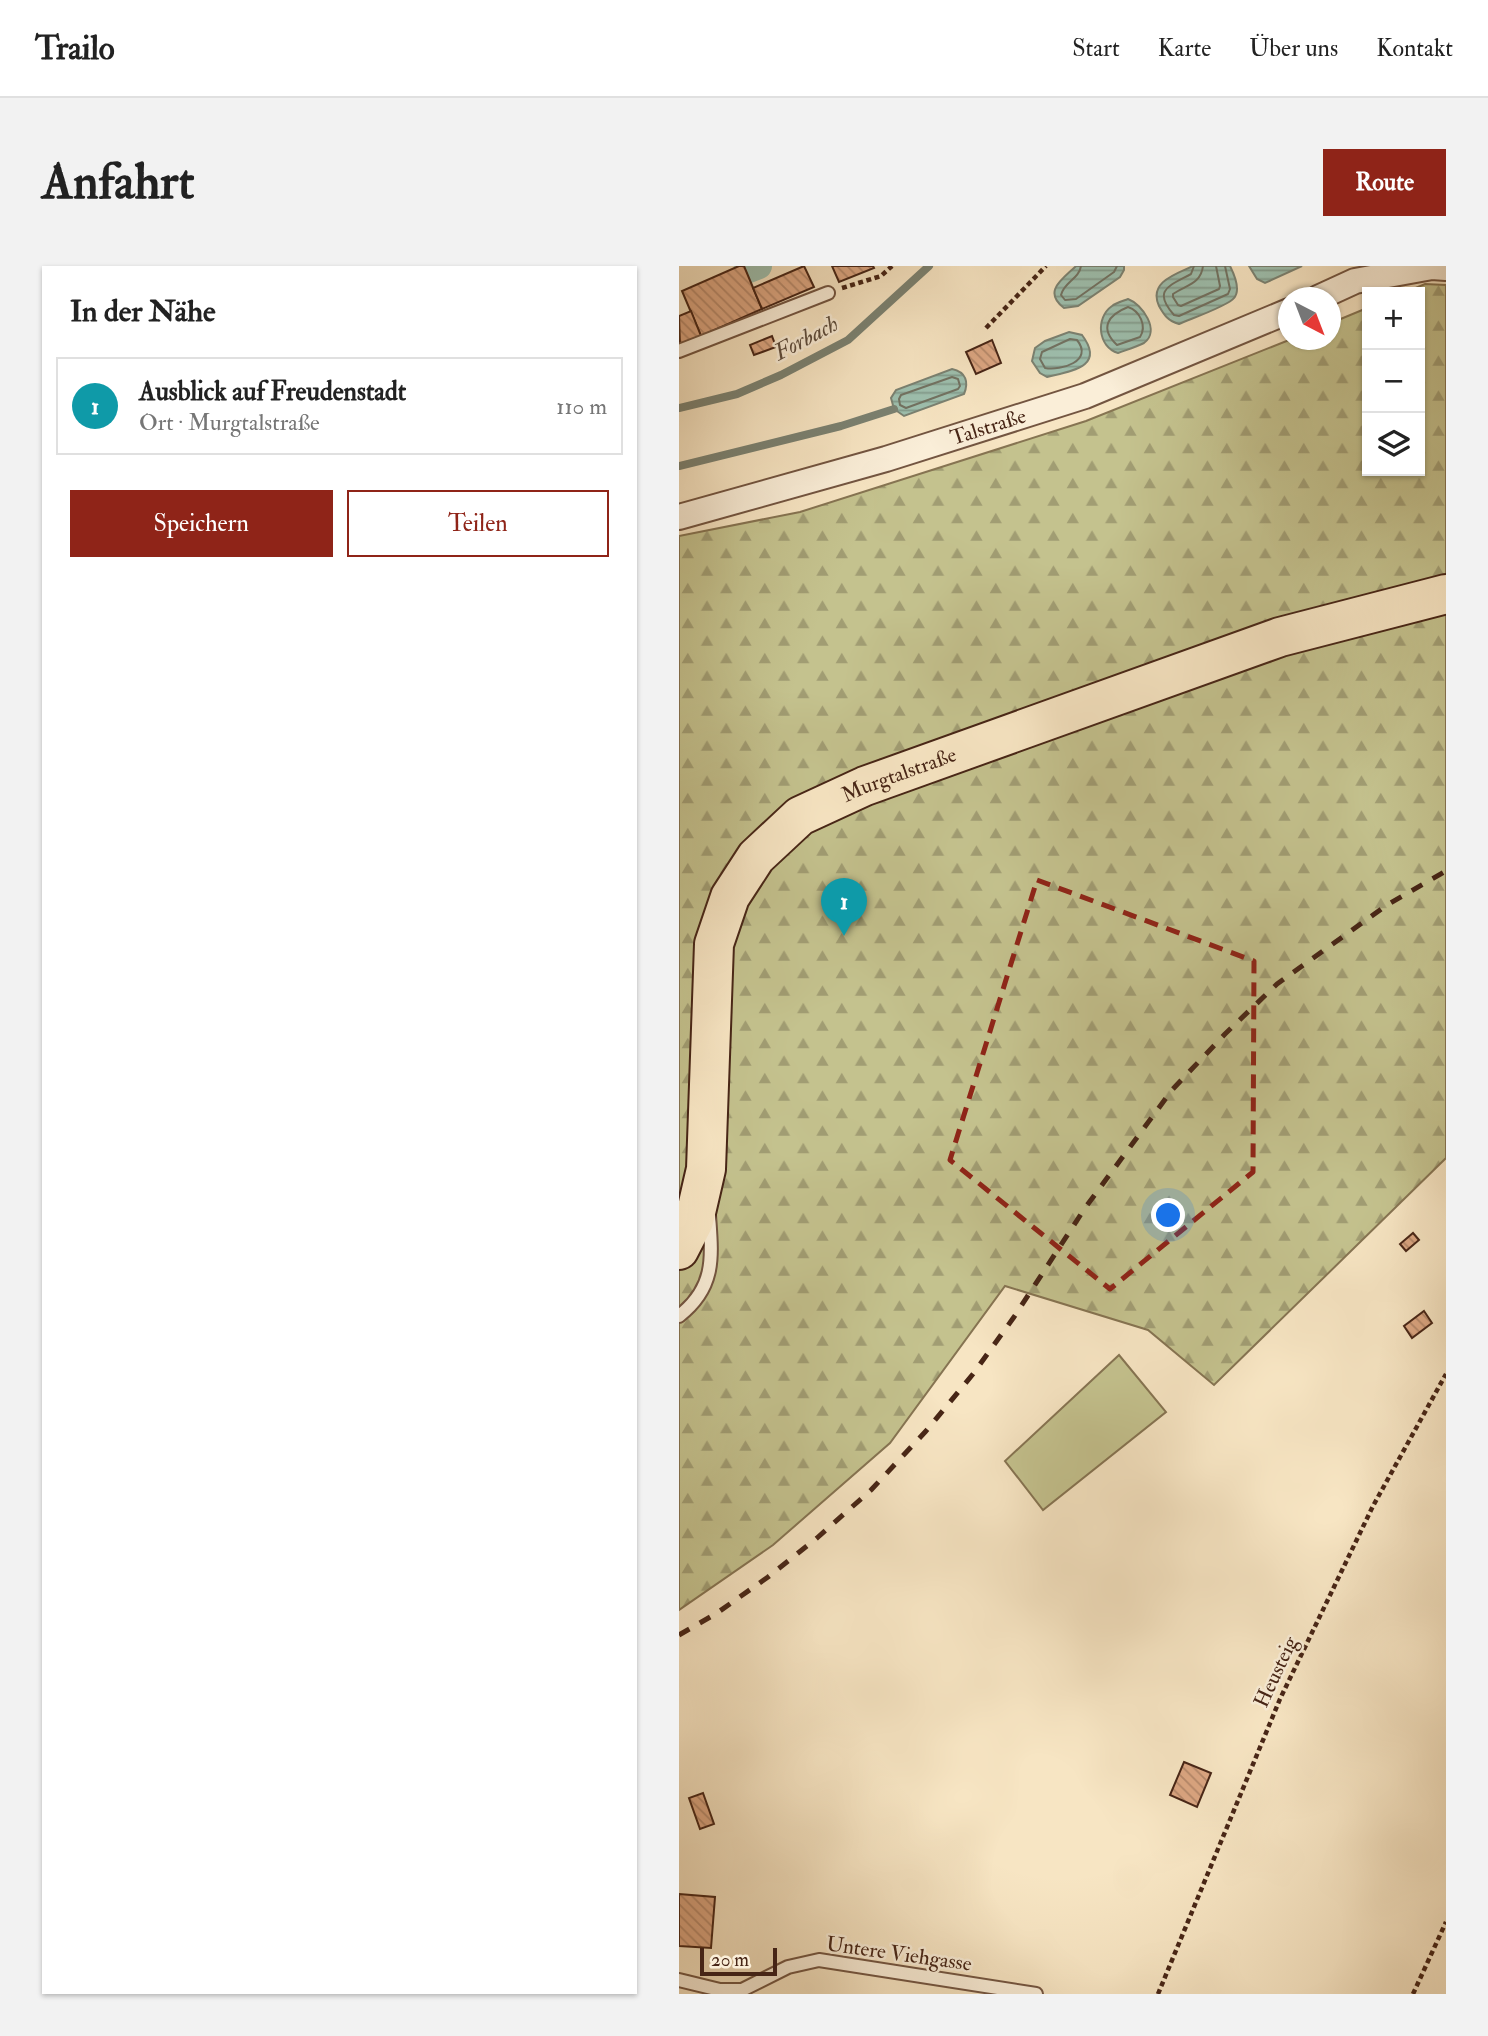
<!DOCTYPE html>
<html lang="de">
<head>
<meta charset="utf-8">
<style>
  body { margin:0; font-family:"IM FELL Double Pica",serif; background:#f2f2f2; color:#222 }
  .controls { position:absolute; right:21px; top:21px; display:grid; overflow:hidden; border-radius:0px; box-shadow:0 2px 5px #0004 }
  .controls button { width:63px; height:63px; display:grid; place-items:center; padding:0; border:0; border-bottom:2px solid #e0e0e0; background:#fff; color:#222; font:35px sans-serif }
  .compass { position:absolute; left:599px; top:21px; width:63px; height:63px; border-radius:50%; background:#fff; box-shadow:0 2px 5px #0004; rotate:138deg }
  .scale { position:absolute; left:21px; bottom:18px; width:77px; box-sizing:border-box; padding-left:7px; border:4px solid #472516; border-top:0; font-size:19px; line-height:24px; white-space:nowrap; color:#472516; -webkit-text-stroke:5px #faeed8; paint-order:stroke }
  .you { position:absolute; left:490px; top:950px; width:24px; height:24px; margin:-18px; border:5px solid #fff; border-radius:50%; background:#1a73e8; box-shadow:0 0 0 10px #1a73e833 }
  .badge { display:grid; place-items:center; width:46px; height:46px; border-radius:50%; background:#8f2418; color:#fff; font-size:23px; font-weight:700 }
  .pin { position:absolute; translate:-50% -58px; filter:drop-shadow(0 2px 4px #0008) }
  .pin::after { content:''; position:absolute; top:37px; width:24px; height:21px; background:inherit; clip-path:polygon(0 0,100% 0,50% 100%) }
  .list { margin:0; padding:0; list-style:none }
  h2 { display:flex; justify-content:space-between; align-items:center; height:91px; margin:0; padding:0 28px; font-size:30px }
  h2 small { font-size:23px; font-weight:400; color:#767676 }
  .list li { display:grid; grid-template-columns:46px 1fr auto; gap:21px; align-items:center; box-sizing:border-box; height:98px; margin:0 14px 14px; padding:0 14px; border:2px solid #e0e0e0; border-radius:0px }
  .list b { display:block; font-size:26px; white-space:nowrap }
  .list p { margin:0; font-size:23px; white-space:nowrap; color:#767676 }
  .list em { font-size:23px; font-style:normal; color:#767676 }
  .actions { display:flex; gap:14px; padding:21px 28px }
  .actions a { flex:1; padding:16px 0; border:2px solid #8f2418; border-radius:0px; text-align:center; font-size:24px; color:#8f2418 }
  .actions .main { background:#8f2418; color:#fff }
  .icon { flex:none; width:38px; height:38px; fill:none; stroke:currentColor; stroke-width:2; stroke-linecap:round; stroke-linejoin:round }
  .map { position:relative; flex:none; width:767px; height:1728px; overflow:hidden; border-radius:0px }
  header { display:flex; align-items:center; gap:42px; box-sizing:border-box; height:98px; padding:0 35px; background:#fff; border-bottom:2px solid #e0e0e0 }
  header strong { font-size:33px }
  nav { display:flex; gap:38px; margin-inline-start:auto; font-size:24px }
  .intro { display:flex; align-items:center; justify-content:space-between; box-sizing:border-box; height:168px; padding:0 42px }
  h1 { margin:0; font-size:49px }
  .button { padding:18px 32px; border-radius:0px; background:#8f2418; color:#fff; font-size:24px; font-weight:700 }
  main { display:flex; gap:42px; padding:0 42px }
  aside { flex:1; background:#fff; border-radius:0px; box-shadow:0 2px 5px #0004 }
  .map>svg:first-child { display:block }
</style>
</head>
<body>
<header>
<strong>Trailo</strong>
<nav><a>Start</a><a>Karte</a><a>Über uns</a><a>Kontakt</a></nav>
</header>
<div class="intro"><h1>Anfahrt</h1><a class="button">Route</a></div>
<main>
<aside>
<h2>In der Nähe<small></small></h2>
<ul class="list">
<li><span class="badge" style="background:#0f9aa8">1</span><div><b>Ausblick auf Freudenstadt</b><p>Ort · Murgtalstraße</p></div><em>110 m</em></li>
</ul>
<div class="actions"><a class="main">Speichern</a><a>Teilen</a></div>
</aside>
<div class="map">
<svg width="767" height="1728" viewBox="0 0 767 1728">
  <defs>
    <pattern id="forest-firs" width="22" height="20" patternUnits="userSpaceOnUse" patternTransform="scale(1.75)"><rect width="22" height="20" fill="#c4c28e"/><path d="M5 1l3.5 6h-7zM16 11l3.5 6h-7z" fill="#a19d73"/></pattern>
    <pattern id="water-rules" width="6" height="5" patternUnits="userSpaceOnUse" patternTransform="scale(1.75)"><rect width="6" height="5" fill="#9ec0af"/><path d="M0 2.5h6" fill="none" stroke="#839c8d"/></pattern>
    <pattern id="building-back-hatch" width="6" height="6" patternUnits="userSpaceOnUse" patternTransform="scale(1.75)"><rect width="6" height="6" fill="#dda783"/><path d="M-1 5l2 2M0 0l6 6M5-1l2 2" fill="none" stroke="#b5886a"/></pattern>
  </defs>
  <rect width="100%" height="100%" fill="#f7e5c3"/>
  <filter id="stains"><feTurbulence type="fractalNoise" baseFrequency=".00286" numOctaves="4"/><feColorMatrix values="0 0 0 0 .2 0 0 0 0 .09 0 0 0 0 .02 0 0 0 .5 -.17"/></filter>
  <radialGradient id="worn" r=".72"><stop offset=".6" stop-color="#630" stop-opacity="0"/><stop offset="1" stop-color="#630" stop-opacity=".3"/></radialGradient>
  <!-- forest -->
  <path fill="url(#forest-firs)" stroke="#867452" stroke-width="2" d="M746,18L767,19V892L535,1119L469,1064L326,1020L211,1177L94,1279L0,1344V270L121,246L407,155L610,74H652V57L688,42V205H741V26H727Z"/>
  <!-- park -->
  <path fill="#c4c28e" stroke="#867452" stroke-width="2" d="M440,1089L487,1146L364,1244L326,1195Z"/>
  <!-- water -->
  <g fill="url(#water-rules)" stroke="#7b8272" stroke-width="2">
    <path d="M397,0H445V4L441,11L399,40L385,42C363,25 384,13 397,0Z"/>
    <path d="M514,0H551C555,8 562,24 555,32C549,40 511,53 500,58C489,55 485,49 480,40C469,16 497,8 514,0Z"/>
    <path d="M570,0H623L586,17L578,13Z"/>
    <path d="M449,33C463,38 482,65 465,77C457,81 447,84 439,87C419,81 416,52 433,40C437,37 444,35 449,33Z"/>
    <path d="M390,66L403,69C427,101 392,105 368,111L361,107L353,95L356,82L366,75Z"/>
    <path d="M273,103C287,106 290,116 285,128L225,150L215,143L212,132L217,124Z"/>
  </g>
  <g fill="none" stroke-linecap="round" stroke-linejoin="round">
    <!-- shore -->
    <g stroke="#727262" stroke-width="2">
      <path d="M402,0C400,13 385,16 382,29L386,34L397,33L435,6L438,0"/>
      <path d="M515,0L512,8C490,20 473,24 495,49L500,50L549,28L551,23L546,0"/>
      <path d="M524,0C522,18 507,19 494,28V31L499,39L502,40L540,23L541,20L537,0"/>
      <path d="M449,41C461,45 468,60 461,71L438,79C420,62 429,49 449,41Z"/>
      <path d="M391,73L398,74C415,95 382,105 366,102L361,93L363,86Z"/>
      <path d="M273,111L279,113L281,120L279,123L227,142L221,139L220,133L222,129Z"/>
    </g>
    <!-- stream -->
    <g stroke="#7b8272" stroke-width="8">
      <path d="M0,142L58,128L102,109L169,74L250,0"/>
      <path d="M0,200L162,160L215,143"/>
    </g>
    <!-- canal -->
    <path stroke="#9ec0af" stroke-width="26" d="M67,5L80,0"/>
  </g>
  <!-- building -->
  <g fill="url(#building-back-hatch)" stroke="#472516" stroke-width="2">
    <path d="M60,0H65L83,43L22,70L3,25Z"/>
    <path d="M125,0L135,21L83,43L74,22Z"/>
    <path d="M153,0H194L195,2L160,16Z"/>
    <path d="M12,45L22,70L1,79L0,50Z"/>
    <path d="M93,70L97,81L75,89L71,79Z"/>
    <path d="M313,74L322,97L297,108L287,86Z"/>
    <path d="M734,967L740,974L727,985L721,978Z"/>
    <path d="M745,1045L753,1057L733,1072L725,1060Z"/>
    <path d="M505,1496L532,1507L518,1541L491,1529Z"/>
    <path d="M24,1527L35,1558L21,1563L10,1532Z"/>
    <path d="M0,1628L36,1631L32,1682L0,1680Z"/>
  </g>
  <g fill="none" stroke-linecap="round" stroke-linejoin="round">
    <defs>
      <g id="service">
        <path d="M0,85L149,27"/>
        <path d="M0,1050C37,1021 33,991 30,949"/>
        <path d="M0,1714L41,1724H63L109,1701L140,1694L357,1728"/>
      </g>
      <g id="minor">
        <path d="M639,32L676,15L753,1L767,2"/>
        <path id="s1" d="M0,251L207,193L406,130L610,45"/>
      </g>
      <g id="primary">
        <path id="s2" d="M0,984L15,955L27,903L35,678L51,631L77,591L121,550L186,520L601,371L767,328"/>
      </g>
    </defs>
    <!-- service casing -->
    <use href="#service" stroke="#735541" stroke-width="16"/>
    <!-- minor casing -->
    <use href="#minor" stroke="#735541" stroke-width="28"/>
    <!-- primary casing -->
    <use href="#primary" stroke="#472516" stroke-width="42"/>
    <!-- path -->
    <g stroke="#472516" stroke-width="4.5" stroke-dasharray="5 3.5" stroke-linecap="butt">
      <path d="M163,22L202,10L213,0"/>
      <path d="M307,62L367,0"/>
      <path d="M479,1728L601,1433L694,1240L767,1108"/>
      <path d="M734,1728L767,1656"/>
    </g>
    <!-- service -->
    <use href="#service" stroke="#faeed8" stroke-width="12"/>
    <!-- minor -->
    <use href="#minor" stroke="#faeed8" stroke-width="24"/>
    <!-- primary -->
    <use href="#primary" stroke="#f7e5c3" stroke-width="38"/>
    <!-- rail -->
    <path stroke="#472516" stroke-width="5" stroke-dasharray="12 12" stroke-linecap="butt" d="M0,1369L38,1347L89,1311L138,1272L192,1224L247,1165L294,1108L335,1051L406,942L493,824L546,768L598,718L708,639L767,605"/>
  </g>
  <!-- marked area -->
  <path fill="none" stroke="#8f2418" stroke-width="5" stroke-dasharray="14 9" stroke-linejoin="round" d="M358,614L575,695L574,906L431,1023L271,894Z"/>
  <g text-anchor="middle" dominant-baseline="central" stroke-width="5" stroke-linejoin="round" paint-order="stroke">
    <!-- street labels -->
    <g font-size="21" fill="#472516" stroke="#faeed8">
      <text stroke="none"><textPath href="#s1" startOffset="322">Talstraße</textPath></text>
      <text stroke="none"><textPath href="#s2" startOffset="576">Murgtalstraße</textPath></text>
      <text transform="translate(597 1406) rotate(-65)">Heusteig</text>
      <text transform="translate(220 1688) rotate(8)">Untere Viehgasse</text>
    </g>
    <!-- water labels -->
    <g font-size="23" font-style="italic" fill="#5d4c3c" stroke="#faeed8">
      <text transform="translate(127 72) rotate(-28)">Forbach</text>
    </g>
  </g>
  <rect width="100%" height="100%" filter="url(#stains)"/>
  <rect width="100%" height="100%" fill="url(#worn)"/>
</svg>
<div class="controls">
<button>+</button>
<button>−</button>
<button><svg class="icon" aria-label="layers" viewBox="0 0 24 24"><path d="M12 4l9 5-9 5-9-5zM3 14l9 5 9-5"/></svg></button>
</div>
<svg class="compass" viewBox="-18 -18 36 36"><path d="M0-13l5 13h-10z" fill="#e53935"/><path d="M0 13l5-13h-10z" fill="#767676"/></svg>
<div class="scale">20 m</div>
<div class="you"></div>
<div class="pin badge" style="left:165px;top:670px;background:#0f9aa8">1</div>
</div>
</main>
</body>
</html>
